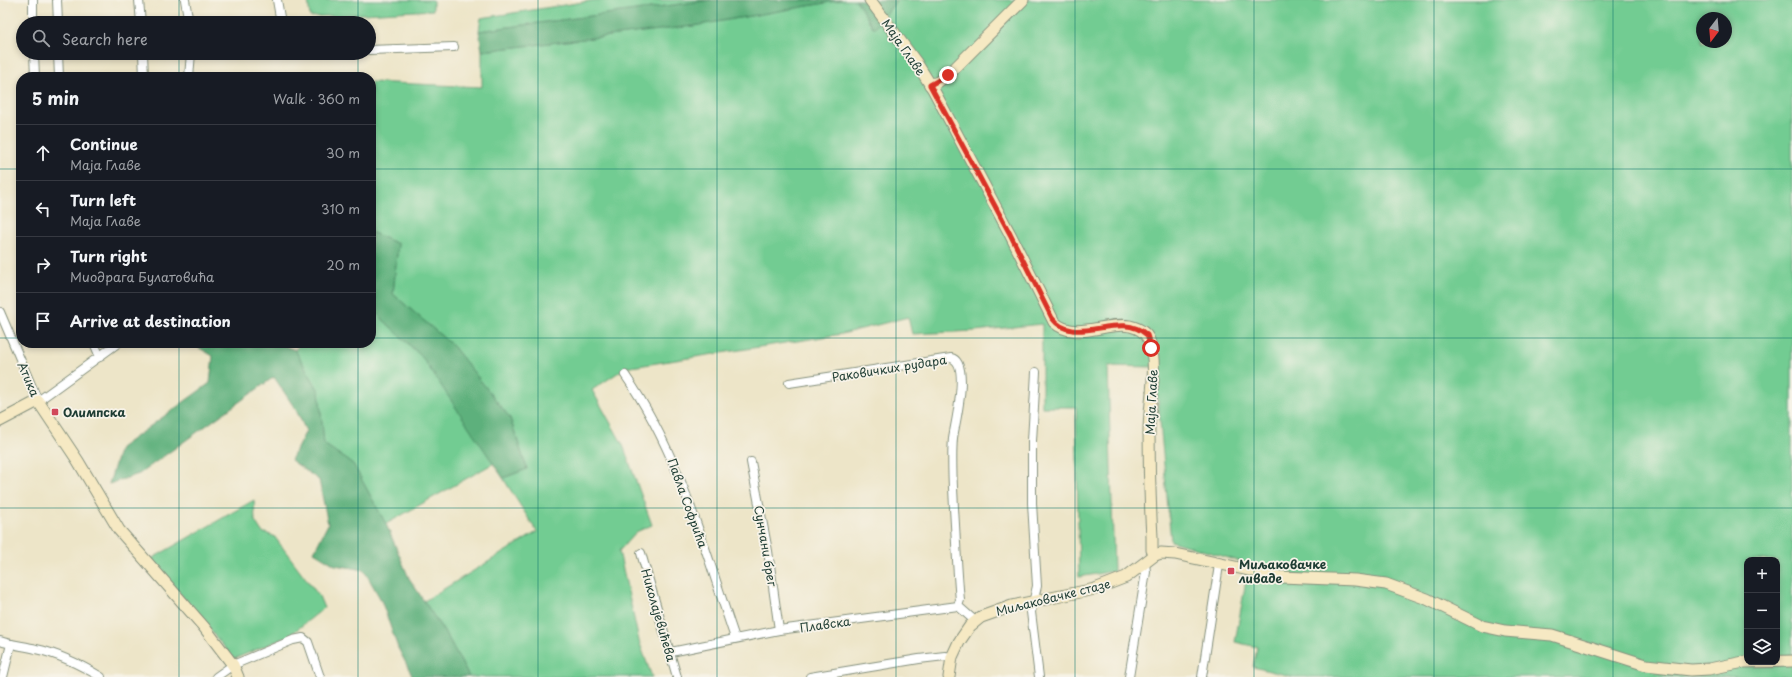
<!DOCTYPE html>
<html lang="en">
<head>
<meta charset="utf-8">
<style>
  body { margin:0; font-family:"Playpen Sans",sans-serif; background:#242831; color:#f1f3f6 }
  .controls { position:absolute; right:12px; bottom:12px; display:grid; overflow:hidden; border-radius:8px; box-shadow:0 2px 6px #0003 }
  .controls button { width:36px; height:36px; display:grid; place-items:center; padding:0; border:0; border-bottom:1px solid #363941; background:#171b24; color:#f1f3f6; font:20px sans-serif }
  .compass { position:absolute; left:1696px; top:12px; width:36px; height:36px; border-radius:50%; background:#171b24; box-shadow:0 2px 6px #0003; rotate:196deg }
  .stop { position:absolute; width:12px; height:12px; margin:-9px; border:3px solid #d93025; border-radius:50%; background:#fff }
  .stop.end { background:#d93025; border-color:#fff; box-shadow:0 1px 4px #0008 }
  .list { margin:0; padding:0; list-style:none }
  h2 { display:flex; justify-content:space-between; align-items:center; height:52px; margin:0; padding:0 16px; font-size:17px }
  h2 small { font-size:13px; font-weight:400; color:#9ea1a6 }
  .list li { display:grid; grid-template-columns:26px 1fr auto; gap:12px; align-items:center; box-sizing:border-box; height:56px; padding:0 16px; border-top:1px solid #363941 }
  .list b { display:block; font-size:15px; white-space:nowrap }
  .list p { margin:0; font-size:13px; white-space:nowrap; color:#9ea1a6 }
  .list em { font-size:13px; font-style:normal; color:#9ea1a6 }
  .icon { flex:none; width:22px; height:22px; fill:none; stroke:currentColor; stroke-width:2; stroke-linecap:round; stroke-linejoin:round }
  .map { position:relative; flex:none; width:1792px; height:677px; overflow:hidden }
  .search { position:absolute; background:#171b24; box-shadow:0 2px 6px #0003; left:16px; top:16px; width:360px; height:44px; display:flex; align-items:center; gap:10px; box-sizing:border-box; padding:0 14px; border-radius:22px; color:#9ea1a6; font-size:15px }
  .panel { position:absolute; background:#171b24; box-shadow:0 2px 6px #0003; left:16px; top:72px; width:360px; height:276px; border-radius:16px }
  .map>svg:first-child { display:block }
</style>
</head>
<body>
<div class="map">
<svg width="1792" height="677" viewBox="0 0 1792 677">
  <rect width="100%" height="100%" fill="#f7f3e8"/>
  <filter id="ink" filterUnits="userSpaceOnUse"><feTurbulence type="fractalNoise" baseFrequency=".025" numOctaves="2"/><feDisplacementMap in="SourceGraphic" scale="8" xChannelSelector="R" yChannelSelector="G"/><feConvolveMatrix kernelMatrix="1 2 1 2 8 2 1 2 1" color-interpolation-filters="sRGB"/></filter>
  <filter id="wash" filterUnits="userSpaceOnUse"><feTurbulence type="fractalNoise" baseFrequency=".012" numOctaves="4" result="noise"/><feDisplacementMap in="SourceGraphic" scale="16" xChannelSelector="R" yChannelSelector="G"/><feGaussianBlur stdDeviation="0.9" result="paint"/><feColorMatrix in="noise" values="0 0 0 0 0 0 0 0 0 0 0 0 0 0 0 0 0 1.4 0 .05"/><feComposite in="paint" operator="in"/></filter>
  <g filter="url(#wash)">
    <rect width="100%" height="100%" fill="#ede5c8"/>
    <!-- green -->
    <g fill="#72cc92" stroke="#488463" fill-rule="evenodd">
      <path d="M308,0H433V10L310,17Z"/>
      <path d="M596,0H711L479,31L481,18Z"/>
      <path d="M842,0H856L874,29L897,0H1792V677H1294L1253,667L1257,647L1235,642L1249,564L1171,541L1155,367L1108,366L1114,571L1079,577L1076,407H1042V324L975,331L912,334L908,317L842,334L625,368L592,390L623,445L652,525L636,532L619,551L639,641L652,677H469L450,641L424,601L537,532L503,478L527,469L510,418L453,346L393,294L398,244L371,232V82L482,87V51L693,26ZM1702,18H1726V42H1702ZM1747,560H1777V662H1747Z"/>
      <path d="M371,308L422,357L494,463L386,524L353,464L324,444L319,391L295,350L301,343H371Z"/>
      <path d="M254,500L255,521L262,532L274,536L319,596L324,608L289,636L234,659L151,559Z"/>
    </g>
    <!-- forest -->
    <g fill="#5db07c" stroke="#3e7658">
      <path d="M711,0H842L693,26L482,51L479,31Z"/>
      <path d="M856,0H897L874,29Z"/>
      <path d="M371,232L398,244L393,294L453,346L510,418L527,469L503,478L422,357L371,308Z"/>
      <path d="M191,343H277L295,350L319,391L324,444L353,464L386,524L409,578L450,641L469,677H413L398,648L381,600L364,570L335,565L314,552L328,524L319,480L291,460L306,431L296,410L274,377L139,474L109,484L120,448L210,383L213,356Z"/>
    </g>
  </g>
  <g filter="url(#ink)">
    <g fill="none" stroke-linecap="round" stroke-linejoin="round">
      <defs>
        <g id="street">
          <path d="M33,0V23"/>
          <path d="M57,0L58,23"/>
          <path d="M139,0L141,23"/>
          <path d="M185,0L189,23"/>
          <path d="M277,0L281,23"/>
          <path d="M369,50L454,47"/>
          <path d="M34,53L35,77"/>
          <path d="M58,53L59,77"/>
          <path d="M143,53L144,77"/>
          <path d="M189,77L191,53"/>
          <path d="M0,312L38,401L118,343"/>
          <path d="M94,343L100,357"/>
          <path d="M1036,372L1032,441V503L1037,586L1031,612L1039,677"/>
          <path d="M625,375C680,454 704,548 735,638"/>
          <path d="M789,383L951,358C971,362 955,423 953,438C951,462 953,485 954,508C956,539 957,569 960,600L958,606"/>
          <path d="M751,462L768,551L779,630"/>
          <path d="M641,553L677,677"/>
          <path d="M958,606L975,621"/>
          <path d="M0,641C12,645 24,646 36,649C59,654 81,665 101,677"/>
          <path d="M671,652L779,630L958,606"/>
          <path d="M3,677L11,644"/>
          <path d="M216,677L233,665L293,640L303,638L308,642L320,677"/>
          <path d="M810,677L919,659L945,656L952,657"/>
          <path d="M1129,677L1146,572L1145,563"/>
          <path d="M1202,677L1219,565"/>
        </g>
        <g id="secondary">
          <path d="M870,0L916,62L933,89L1010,234L1054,322C1075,342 1106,321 1130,326C1138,328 1146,332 1149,340C1159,366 1149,403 1149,431C1149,466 1150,502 1152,537V550L1155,555"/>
          <path d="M930,85L938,82L953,70L1023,0"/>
          <path d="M0,421L38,401L78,461L119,530L204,627L233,665L238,677"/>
          <path d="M949,677L952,657L959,642L970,626L981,617L1012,606L1095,589L1126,577L1155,555L1161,553L1175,554L1281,577L1355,580L1386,584L1427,599L1482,626L1505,631L1552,635L1646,665L1691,670L1709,669L1744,662L1792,661"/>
        </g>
      </defs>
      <!-- street casing -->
      <use href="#street" stroke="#86917e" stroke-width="10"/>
      <!-- secondary casing -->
      <use href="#secondary" stroke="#86917e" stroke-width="13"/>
      <!-- street -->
      <use href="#street" stroke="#fff" stroke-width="8"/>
      <!-- secondary -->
      <use href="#secondary" stroke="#f6e9c3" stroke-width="11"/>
    </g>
  </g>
  <g fill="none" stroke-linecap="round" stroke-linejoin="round" filter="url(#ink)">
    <!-- route -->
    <path stroke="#d93025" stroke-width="5" d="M948,75L930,85L1010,234L1052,318C1075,349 1119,309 1147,335L1151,348"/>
  </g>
  <!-- grid -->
  <path fill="none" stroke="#0f766e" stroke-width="1" stroke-opacity="0.55" d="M179,0V23M358,0V23M538,0V677M717,0V677M896,0V677M1075,0V677M1254,0V677M1434,0V677M1613,0V677M179,53V77M358,53V77M0,169H21M371,169H1792M0,338H21M371,338H1792M179,343V677M358,343V677M0,508H1792"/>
  <!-- markers -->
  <g fill="#d1495b" stroke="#f7f3e8" stroke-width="1.5">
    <rect x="51" y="408" width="8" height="8" rx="2"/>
    <rect x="1227" y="567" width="8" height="8" rx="2"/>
  </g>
  <g text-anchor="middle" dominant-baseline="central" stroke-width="3.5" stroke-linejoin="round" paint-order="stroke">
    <!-- street labels -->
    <g font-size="12" fill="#1f3d34" stroke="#f7f3e8">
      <text transform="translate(904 47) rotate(55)">Маја Главе</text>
      <text transform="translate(889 368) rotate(-9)">Раковичких рудара</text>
      <text transform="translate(29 379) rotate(67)">Атика</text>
      <text transform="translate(1151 402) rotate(-87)">Маја Главе</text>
      <text transform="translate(688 503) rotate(70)">Павла Софрића</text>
      <text transform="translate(766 546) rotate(80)">Сунчани брег</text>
      <text transform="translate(1053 597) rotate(-14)">Миљаковачке стазе</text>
      <text transform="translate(659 615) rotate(74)">Николајевићева</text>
      <text transform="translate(825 624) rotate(-8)">Плавска</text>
    </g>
    <!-- poi labels -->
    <g font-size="12" font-weight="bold" fill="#1f3d34" stroke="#f7f3e8" text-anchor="start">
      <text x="63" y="412">Олимпска</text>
      <text x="1239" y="564">Миљаковачке<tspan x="1239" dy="14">ливаде</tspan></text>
    </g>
  </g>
</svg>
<div class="controls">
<button>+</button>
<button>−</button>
<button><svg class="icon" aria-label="layers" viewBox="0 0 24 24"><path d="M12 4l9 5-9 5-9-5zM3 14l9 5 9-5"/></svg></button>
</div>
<svg class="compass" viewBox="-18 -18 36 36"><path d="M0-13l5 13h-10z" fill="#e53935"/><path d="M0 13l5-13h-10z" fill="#9ea1a6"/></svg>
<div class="stop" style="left:1151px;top:348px"></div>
<div class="stop end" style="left:948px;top:75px"></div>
<div class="search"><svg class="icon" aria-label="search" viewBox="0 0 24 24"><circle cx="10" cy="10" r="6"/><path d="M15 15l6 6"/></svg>Search here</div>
<section class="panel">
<h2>5 min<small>Walk · 360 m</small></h2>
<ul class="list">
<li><svg class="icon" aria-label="ahead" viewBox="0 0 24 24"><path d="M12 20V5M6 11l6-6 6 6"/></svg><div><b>Continue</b><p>Маја Главе</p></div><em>30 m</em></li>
<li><svg class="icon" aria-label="left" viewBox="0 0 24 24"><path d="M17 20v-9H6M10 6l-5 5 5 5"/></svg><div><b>Turn left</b><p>Маја Главе</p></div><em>310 m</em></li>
<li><svg class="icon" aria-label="right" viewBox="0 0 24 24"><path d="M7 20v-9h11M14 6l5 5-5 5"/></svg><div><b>Turn right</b><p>Миодрага Булатовића</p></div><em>20 m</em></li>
<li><svg class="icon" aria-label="arrive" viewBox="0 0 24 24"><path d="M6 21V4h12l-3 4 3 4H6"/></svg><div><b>Arrive at destination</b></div></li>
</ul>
</section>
</div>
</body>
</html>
